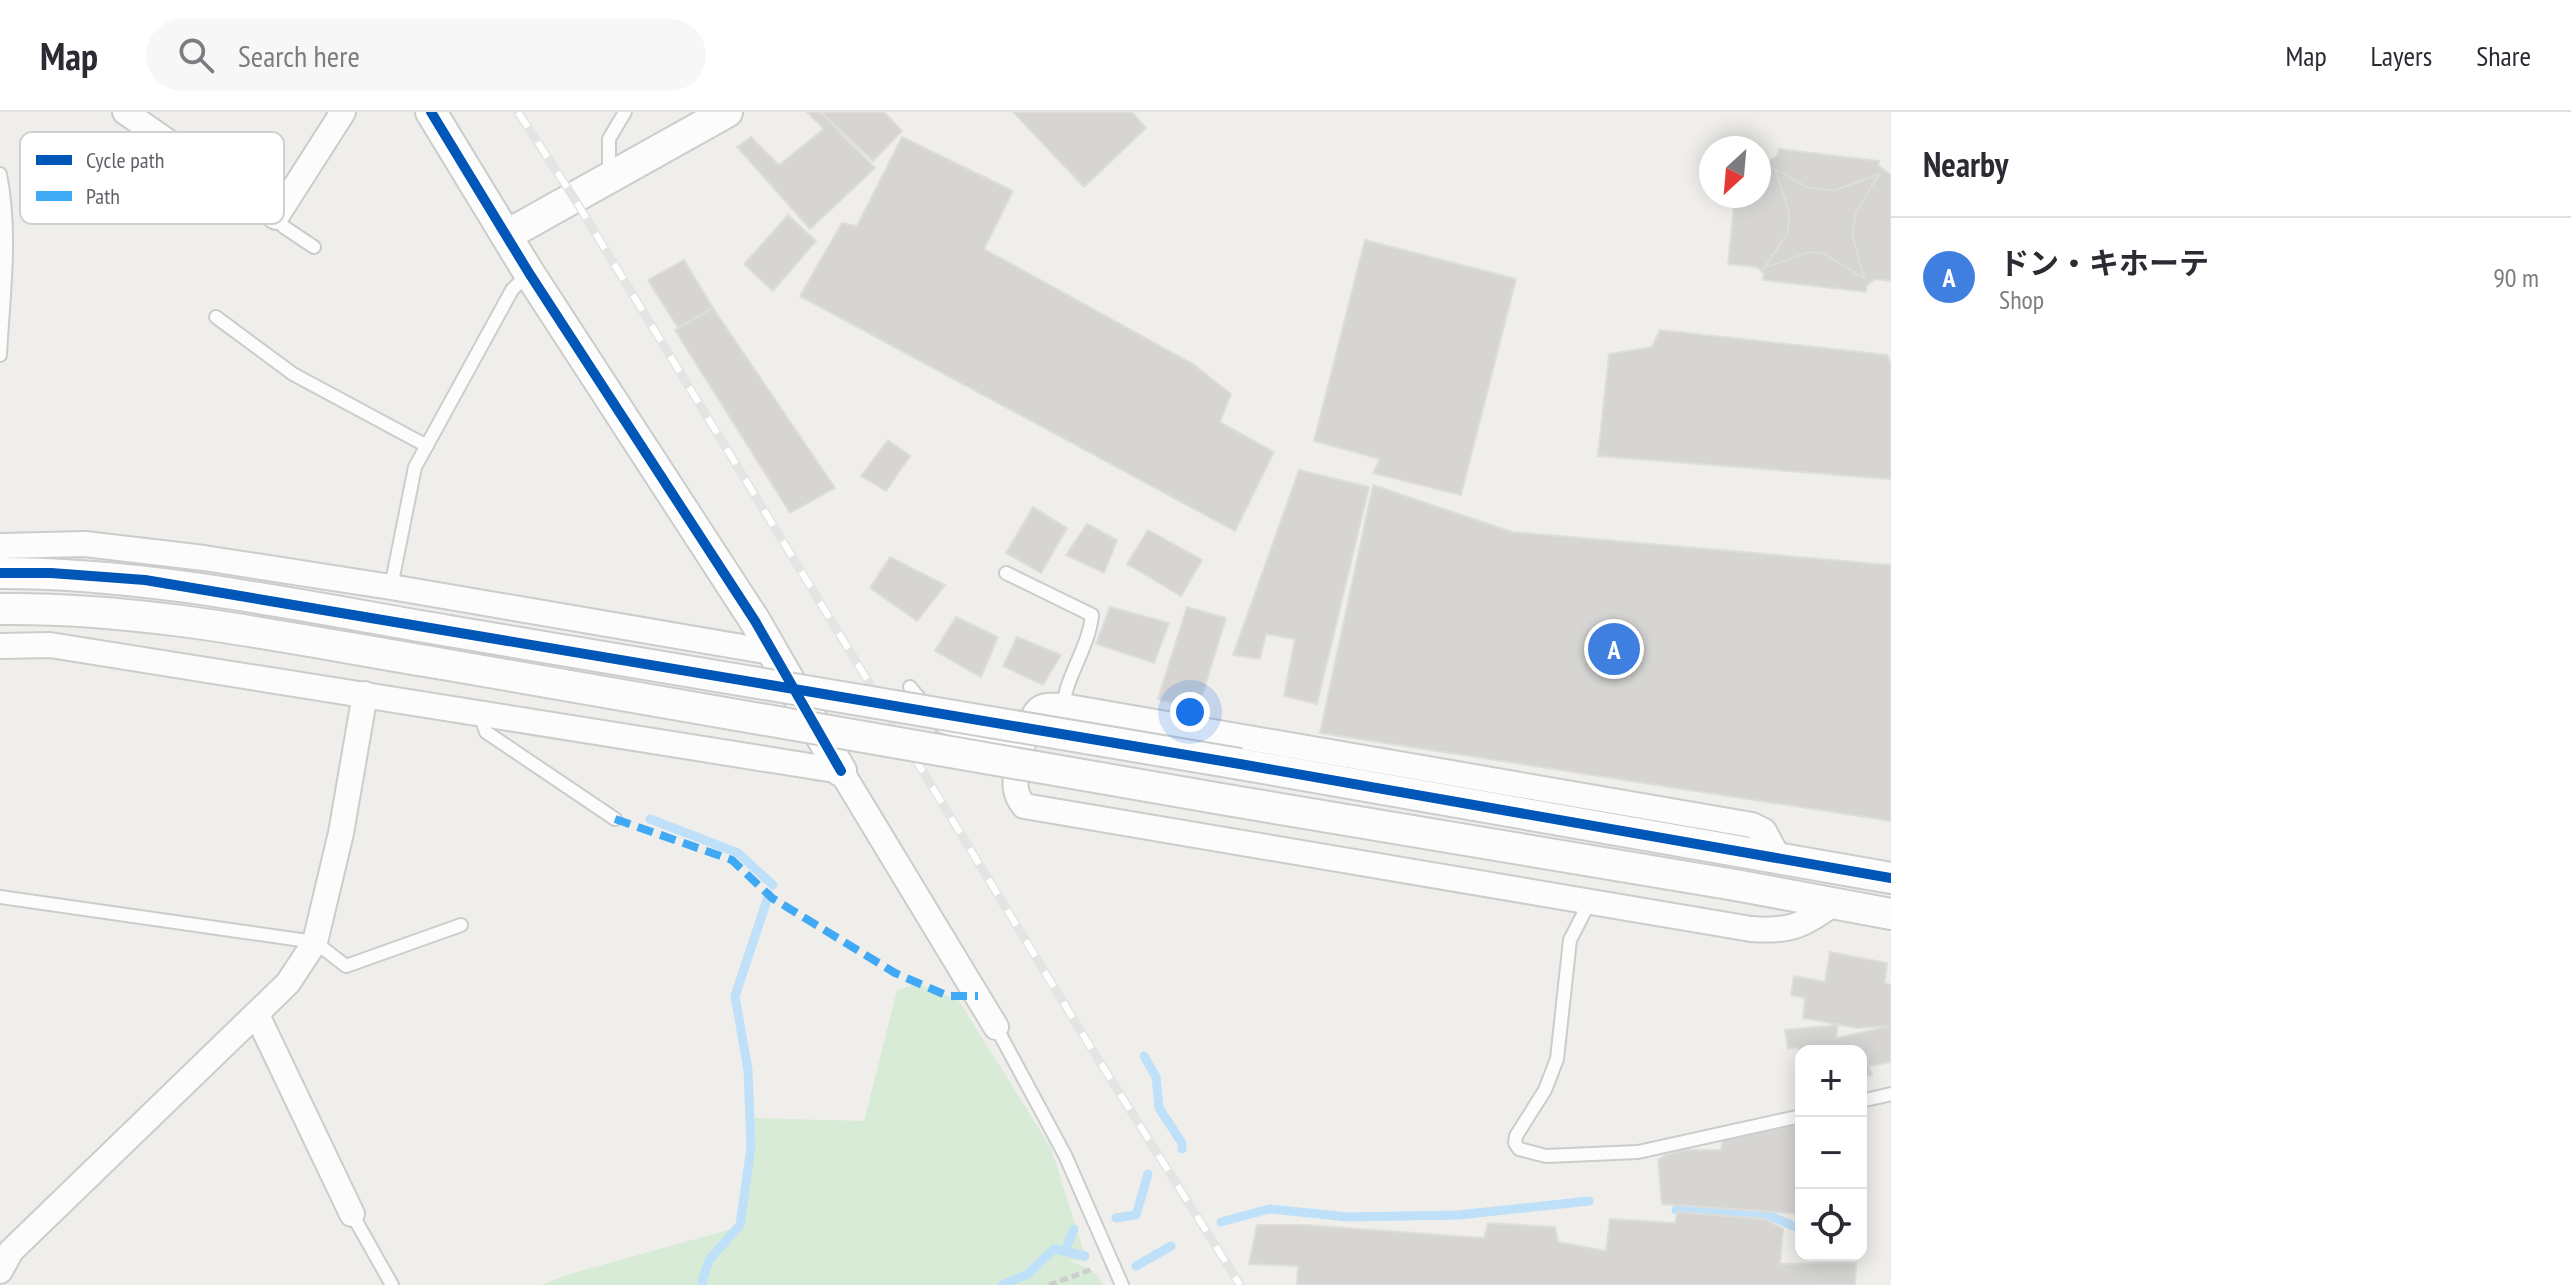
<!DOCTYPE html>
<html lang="en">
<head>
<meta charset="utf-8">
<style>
  body { margin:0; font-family:"PT Sans Narrow","Noto Sans JP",sans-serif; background:#f7f7f7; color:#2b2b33 }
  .controls { position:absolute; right:24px; bottom:24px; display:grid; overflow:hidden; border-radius:16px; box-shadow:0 4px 20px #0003 }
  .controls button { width:72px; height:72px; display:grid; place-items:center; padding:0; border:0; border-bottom:2px solid #e1e1e2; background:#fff; color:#2b2b33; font:40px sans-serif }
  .compass { position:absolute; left:1699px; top:24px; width:72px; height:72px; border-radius:50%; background:#fff; box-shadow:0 4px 20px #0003; rotate:206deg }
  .you { position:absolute; left:1190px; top:600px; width:28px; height:28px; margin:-20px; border:6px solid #fff; border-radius:50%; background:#1a73e8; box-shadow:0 0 0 12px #1a73e833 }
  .badge { display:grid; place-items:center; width:52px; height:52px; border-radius:50%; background:#919496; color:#fff; font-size:26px; font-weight:700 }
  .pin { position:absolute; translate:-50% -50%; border:4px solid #fff; box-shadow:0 2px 8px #0006 }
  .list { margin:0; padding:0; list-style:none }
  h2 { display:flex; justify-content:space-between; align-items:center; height:104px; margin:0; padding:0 32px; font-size:34px }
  h2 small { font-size:26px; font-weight:400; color:#7c7c81 }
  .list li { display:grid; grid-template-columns:52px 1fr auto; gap:24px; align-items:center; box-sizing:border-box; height:120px; padding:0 32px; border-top:2px solid #e1e1e2 }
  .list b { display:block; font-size:30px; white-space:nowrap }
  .list p { margin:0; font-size:26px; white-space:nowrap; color:#7c7c81 }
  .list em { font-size:26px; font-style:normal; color:#7c7c81 }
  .icon { flex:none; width:44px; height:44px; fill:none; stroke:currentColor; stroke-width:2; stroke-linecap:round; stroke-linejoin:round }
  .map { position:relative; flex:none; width:1891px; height:1173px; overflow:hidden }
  header { display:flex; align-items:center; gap:48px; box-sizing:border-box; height:112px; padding:0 40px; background:#fff; border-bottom:2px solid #e1e1e2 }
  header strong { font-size:38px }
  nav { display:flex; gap:44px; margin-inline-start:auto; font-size:28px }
  .search { width:560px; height:72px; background:#f7f7f7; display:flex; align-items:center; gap:20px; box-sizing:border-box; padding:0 28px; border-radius:44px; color:#7c7c81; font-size:30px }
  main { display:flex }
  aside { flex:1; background:#fff }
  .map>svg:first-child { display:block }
</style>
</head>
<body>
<header>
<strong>Map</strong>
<div class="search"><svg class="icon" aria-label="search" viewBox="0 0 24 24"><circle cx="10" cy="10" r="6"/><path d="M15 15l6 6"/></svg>Search here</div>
<nav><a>Map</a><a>Layers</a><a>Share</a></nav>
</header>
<main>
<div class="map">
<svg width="1891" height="1173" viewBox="0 0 1891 1173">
  <rect width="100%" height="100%" fill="#efeeea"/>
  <!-- green -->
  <path fill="#d8ebd6" d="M918,872L959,889L1051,1036L1087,1150L1068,1148C1083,1154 1096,1157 1103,1173H541L566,1163L739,1115L755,1044L751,1006L864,1009L897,878Z"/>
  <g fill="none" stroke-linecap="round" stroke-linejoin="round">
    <!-- stream -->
    <g stroke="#bfe0f9" stroke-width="9">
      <path d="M650,707L738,741L773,773"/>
      <path d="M1144,944L1156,965L1159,996L1182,1031V1037"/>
      <path d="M1676,1098L1770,1104L1801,1117"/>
      <path d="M1116,1106L1136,1103L1148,1062"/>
      <path d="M1221,1110L1269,1097L1348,1105L1458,1103L1589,1089"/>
      <path d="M1065,1138L1074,1117"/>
      <path d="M1136,1154L1171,1134"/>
      <path d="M703,1173L702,1169L709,1148L740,1113L751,1036L748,958L735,884L769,782"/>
      <path d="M1002,1173L1028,1162L1054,1137L1085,1144"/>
    </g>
  </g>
  <!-- building -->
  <g fill="#d6d5d3" stroke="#deddd9" stroke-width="2">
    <path d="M807,0H820L875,56L810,117L737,35L751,25L779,53L824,17Z"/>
    <path d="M821,0H884L902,19L873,49Z"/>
    <path d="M1013,0H1132L1146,16L1084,75Z"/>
    <path d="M902,25L1013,79L984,137L1193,252L1231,282L1220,310L1274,340L1235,419L800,184L842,111L857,114Z"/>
    <path d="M1779,37L1879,49L1878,53L1891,63V169L1875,167L1867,173L1866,180L1763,168L1764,162L1757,155L1728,152L1735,84H1759V49L1767,50L1777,44Z"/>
    <path d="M1775,57L1809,76L1834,79L1879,62L1856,101L1852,122L1864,166L1824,142L1809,140L1764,156L1788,121L1789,101Z"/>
    <path d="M788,103L816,129L773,179L744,152Z"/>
    <path d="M1365,128L1516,167L1461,383L1373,361L1380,347L1314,329Z"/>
    <path d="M684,148L713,196L678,216L648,168Z"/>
    <path d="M713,196L835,376L790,401L675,218Z"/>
    <path d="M1660,218L1887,243L1891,252V367L1598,344L1609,242L1652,235Z"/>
    <path d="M888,328L910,344L886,379L861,364Z"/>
    <path d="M1299,358L1369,375L1317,592L1284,584L1295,527L1266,522L1260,547L1233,543Z"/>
    <path d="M1373,373L1512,420L1891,453V709L1320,621Z"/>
    <path d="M1033,395L1067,416L1041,461L1006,441Z"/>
    <path d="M1087,412L1117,428L1104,461L1066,443Z"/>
    <path d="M1148,418L1202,448L1181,484L1127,452Z"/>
    <path d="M890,445L945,473L917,509L870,476Z"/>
    <path d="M1110,495L1169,511L1154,551L1096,532Z"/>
    <path d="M1187,495L1226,506L1198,597L1158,587Z"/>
    <path d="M956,505L998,525L981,565L935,539Z"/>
    <path d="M1017,525L1061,543L1043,573L1003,554Z"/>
    <path d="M1830,840L1887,851L1885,871L1891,873V914L1857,916L1803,906L1805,886L1791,883L1794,864L1825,870Z"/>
    <path d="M1838,913L1836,926L1891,914V950L1869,954L1872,963L1861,966V939H1801V948L1798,935L1788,937L1785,918Z"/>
    <path d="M1865,998L1861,1080V999Z"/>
    <path d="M1801,1012V1102L1662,1092L1658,1048L1665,1043L1684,1038H1721L1723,1028Z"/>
    <path d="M1678,1100L1765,1107L1783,1117L1780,1152L1856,1151L1855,1173H1297L1298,1154L1249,1152L1257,1113H1305L1484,1126L1488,1111L1555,1115L1558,1130L1606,1139L1610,1107L1675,1111Z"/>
  </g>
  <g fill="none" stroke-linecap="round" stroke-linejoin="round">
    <defs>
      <g id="service">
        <path d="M0,62C12,121 3,184 0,243"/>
        <path d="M609,63V27L625,0"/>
        <path d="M276,105L284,115L314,135"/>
        <path d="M216,205L293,262L427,334"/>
        <path d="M1006,461L1092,503C1089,535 1067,562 1063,594"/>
        <path d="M391,475L415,355L512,178L529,161"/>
        <path d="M910,575L925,593"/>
        <path d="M480,602L486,620L615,707"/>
        <path d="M941,614L1022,639"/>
        <path d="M0,785L315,830L346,854L461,813"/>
        <path d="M1590,789L1570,828L1557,947L1545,978L1516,1024L1515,1031L1519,1037L1546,1044L1638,1040L1801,1004"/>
        <path d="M996,915L1065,1043L1122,1173"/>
        <path d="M1861,989L1891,982"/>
        <path d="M352,1102L392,1173"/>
      </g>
      <g id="minor">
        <path d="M125,0L276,105L343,0"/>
        <path d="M0,434L85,432L204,446L391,475L771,540"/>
        <path d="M0,534L50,533L841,659L996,915"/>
        <path d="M1778,745L1764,719L1752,713L1063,594C1055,594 1044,592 1038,598C1027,609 1013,662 1016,677C1017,684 1020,689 1024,694L1751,817C1789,820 1803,814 1834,791"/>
        <path d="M257,903L352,1102"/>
        <path d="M0,1159L11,1139L288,871L315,830L341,721L365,582"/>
      </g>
      <g id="tertiary">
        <path d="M431,0L529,161L755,509L841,659"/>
        <path d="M507,123L727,0"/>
        <path d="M0,461C151,461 300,494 449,519"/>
        <path d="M0,497C149,495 296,528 443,552"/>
        <path d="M1240,652L1891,766"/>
        <path d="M1233,689L1735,773L1891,802"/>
      </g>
    </defs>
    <!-- service casing -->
    <use href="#service" stroke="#cbcccc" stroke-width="16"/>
    <!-- minor casing -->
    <use href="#minor" stroke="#cbcccc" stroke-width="28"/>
    <!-- tertiary casing -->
    <use href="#tertiary" stroke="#cbcccc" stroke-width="34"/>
    <!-- path -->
    <path stroke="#cacfcc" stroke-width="5" stroke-dasharray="8 4" stroke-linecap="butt" d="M1049,1173L1093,1157"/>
    <!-- service -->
    <use href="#service" stroke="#fdfcfc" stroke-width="12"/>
    <!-- minor -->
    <use href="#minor" stroke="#fdfcfc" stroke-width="24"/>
    <!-- tertiary -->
    <use href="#tertiary" stroke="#fdfcfc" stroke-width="30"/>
    <defs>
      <path id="rail" d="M518,0L574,86L1085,926L1240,1173"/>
    </defs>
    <!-- rail casing -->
    <use href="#rail" stroke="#e4e4e4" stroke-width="9"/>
    <!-- rail -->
    <use href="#rail" stroke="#fff" stroke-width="6" stroke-dasharray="18" stroke-linecap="butt"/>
    <defs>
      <g id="tertiary-bridge">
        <path d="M449,519L1240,652"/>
        <path d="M443,552L1233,689"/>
      </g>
    </defs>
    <!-- tertiary-bridge casing -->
    <use href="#tertiary-bridge" stroke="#cbcccc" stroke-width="34" stroke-linecap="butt"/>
    <!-- tertiary-bridge -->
    <use href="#tertiary-bridge" stroke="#fdfcfc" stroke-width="30"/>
    <!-- quiet -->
    <path stroke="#3fa9f5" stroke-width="8" stroke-dasharray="16 8" stroke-linecap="butt" d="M615,707L732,748L772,786L895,861L948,884H978"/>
    <defs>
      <g id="cycleway">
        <path d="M431,0L529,161L755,509L841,659"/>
        <path d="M0,461H51L145,468L1240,652L1891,766"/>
      </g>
    </defs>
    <!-- cycleway casing -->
    <use href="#cycleway" stroke="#fff" stroke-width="15"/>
    <!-- cycleway -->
    <use href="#cycleway" stroke="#0057b8" stroke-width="10"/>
  </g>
  <!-- legend -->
  <rect x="20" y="20" width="264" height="92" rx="12" fill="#fff" stroke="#cfd0d2" stroke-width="2"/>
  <rect x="36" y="43" width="36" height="10" fill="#0057b8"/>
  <rect x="36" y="79" width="36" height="10" fill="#3fa9f5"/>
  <g font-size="22" fill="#5f6368">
    <text x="86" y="56">Cycle path</text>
    <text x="86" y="92">Path</text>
  </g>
</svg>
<div class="controls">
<button>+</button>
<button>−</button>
<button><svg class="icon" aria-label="locate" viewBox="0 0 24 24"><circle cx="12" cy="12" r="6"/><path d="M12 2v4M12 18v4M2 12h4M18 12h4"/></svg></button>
</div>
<svg class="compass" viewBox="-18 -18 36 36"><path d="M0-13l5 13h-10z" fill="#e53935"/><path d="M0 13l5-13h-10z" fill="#7c7c81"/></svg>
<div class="you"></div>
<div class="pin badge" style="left:1614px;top:537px;background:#3f7fe0">A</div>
</div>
<aside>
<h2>Nearby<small></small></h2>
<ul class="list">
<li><span class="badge" style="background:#3f7fe0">A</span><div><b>ドン・キホーテ</b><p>Shop</p></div><em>90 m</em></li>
</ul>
</aside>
</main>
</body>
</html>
